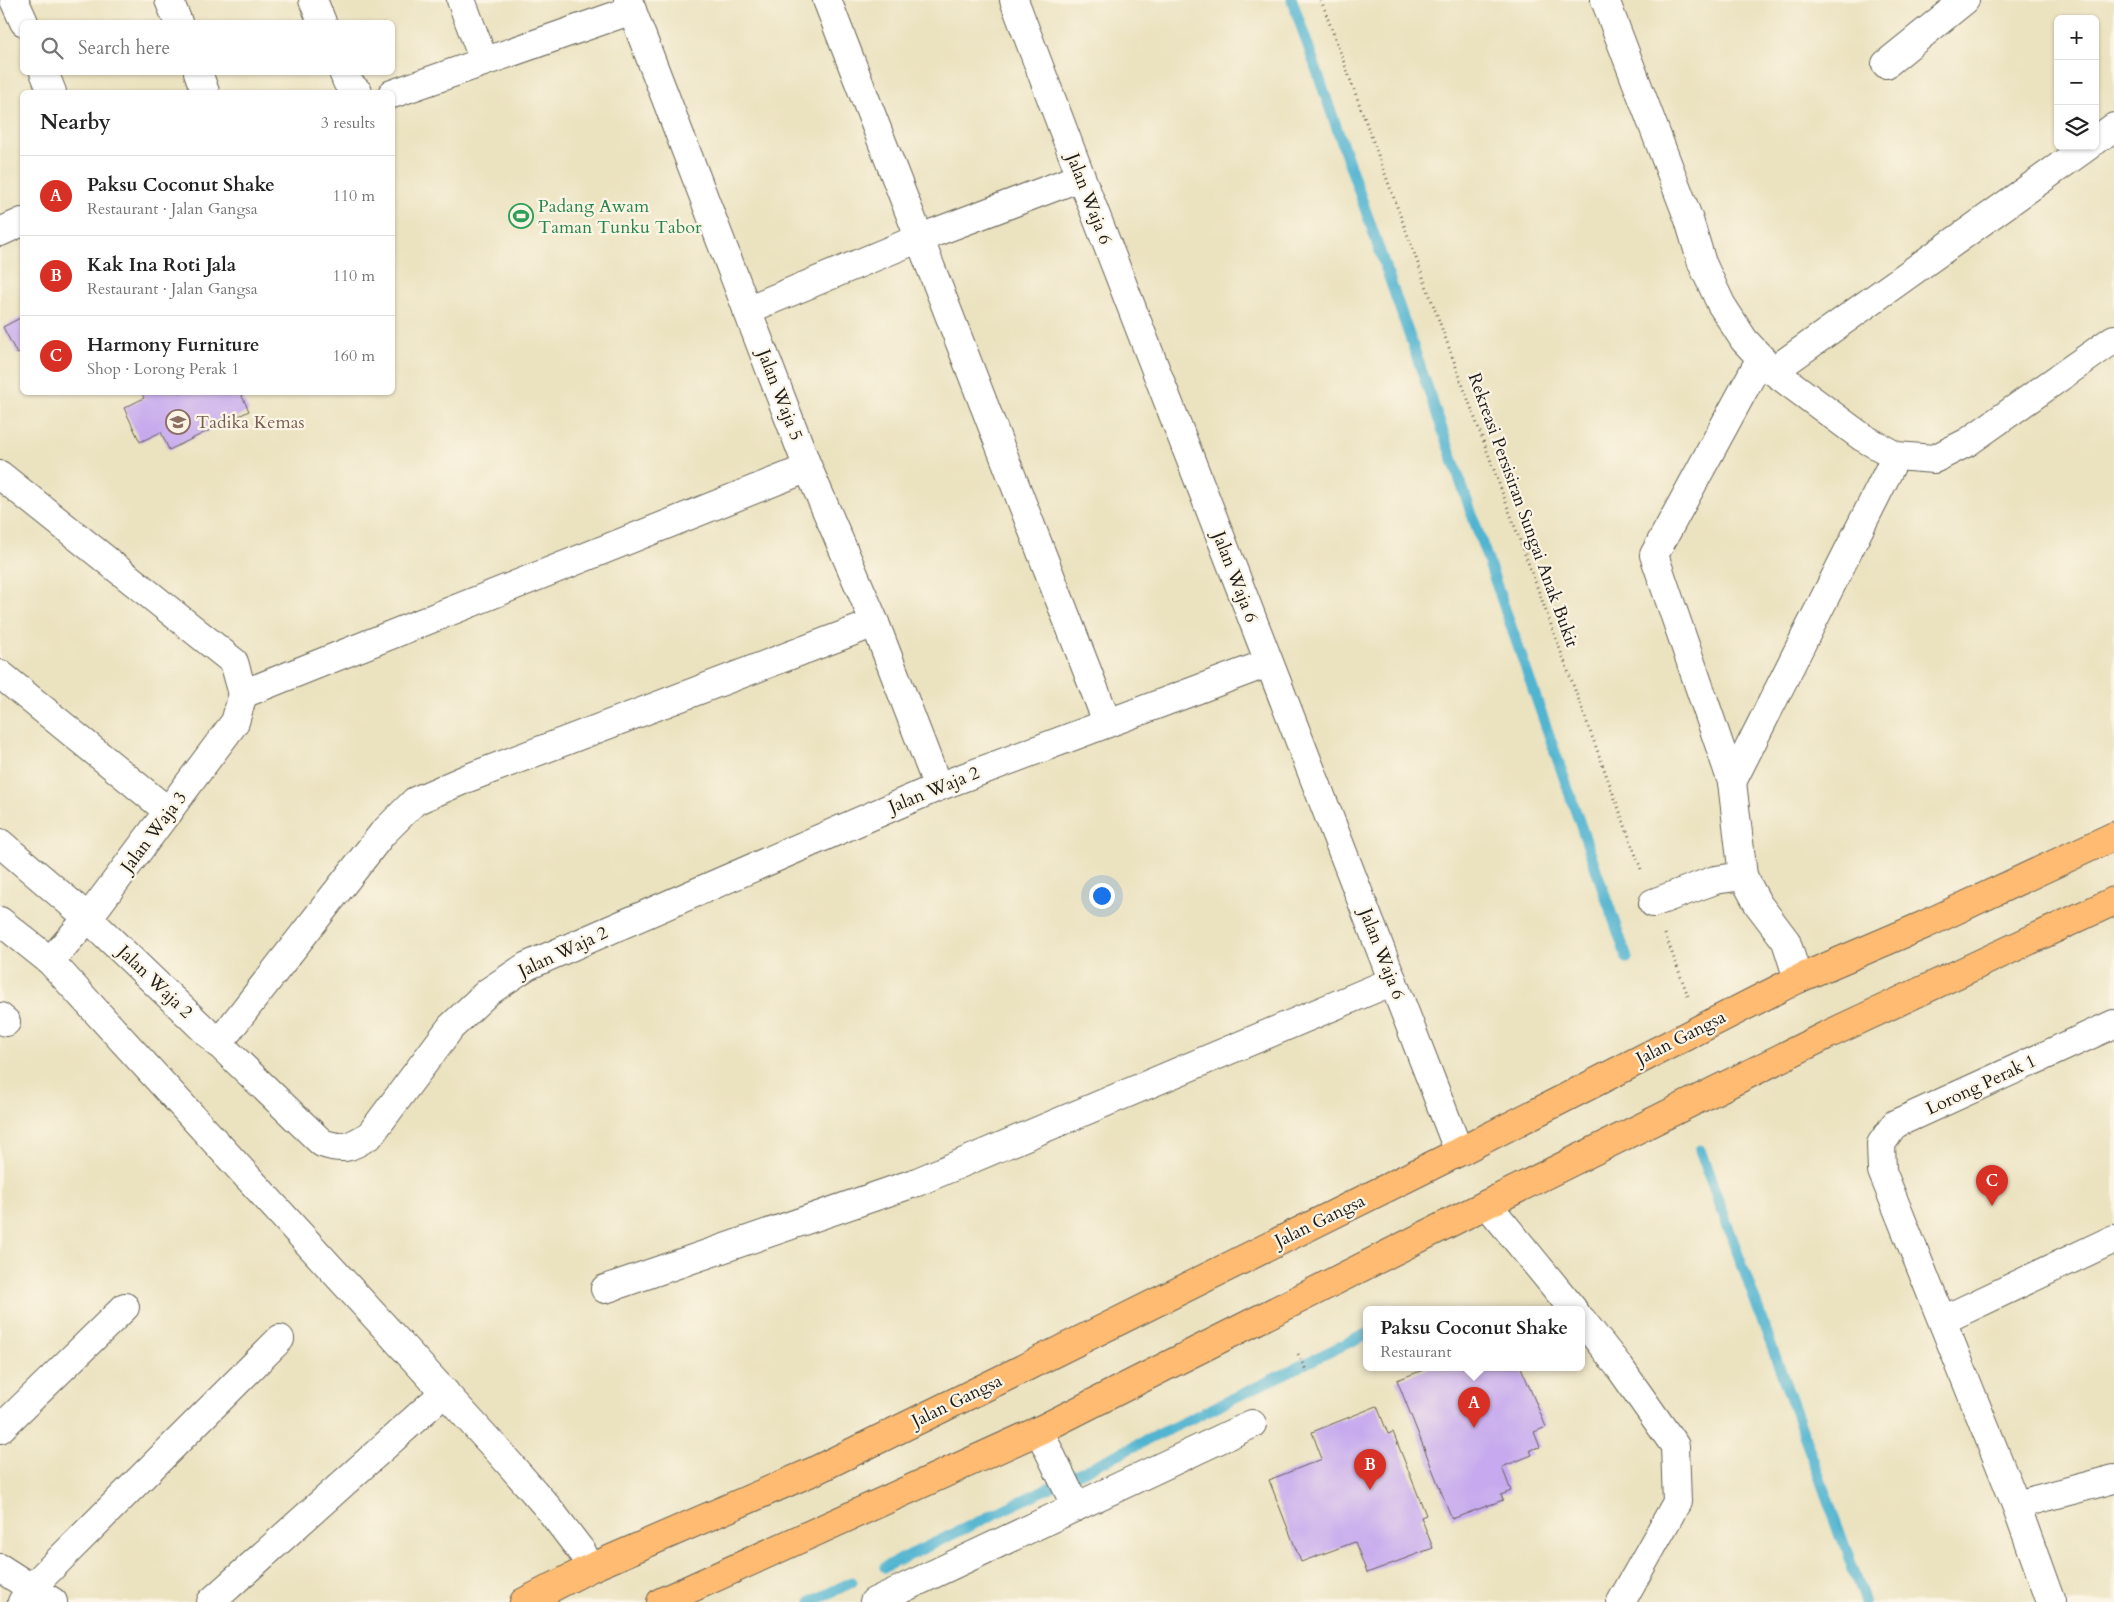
<!DOCTYPE html>
<html lang="en">
<head>
<meta charset="utf-8">
<style>
  body { margin:0; font-family:Cardo,serif; background:#f2f2f2; color:#222 }
  .controls { position:absolute; right:15px; top:15px; display:grid; overflow:hidden; border-radius:8px; box-shadow:0 1px 4px #0004 }
  .controls button { width:45px; height:45px; display:grid; place-items:center; padding:0; border:0; border-bottom:1px solid #e0e0e0; background:#fff; color:#222; font:25px sans-serif }
  .you { position:absolute; left:1101px; top:895px; width:18px; height:18px; margin:-12px; border:4px solid #fff; border-radius:50%; background:#1a73e8; box-shadow:0 0 0 8px #1a73e833 }
  .badge { display:grid; place-items:center; width:32px; height:32px; border-radius:50%; background:#d93025; color:#fff; font-size:16px; font-weight:700 }
  .pin { position:absolute; translate:-50% -41px; filter:drop-shadow(0 1px 2px #0008) }
  .pin::after { content:''; position:absolute; top:26px; width:18px; height:15px; background:inherit; clip-path:polygon(0 0,100% 0,50% 100%) }
  .popup { position:absolute; left:1363px; top:1306px; width:222px; height:65px; box-sizing:border-box; display:grid; place-content:center; border-radius:8px; background:#fff; filter:drop-shadow(0 1px 4px #0005); font-size:16px; white-space:nowrap; color:#767676 }
  .popup b { font-size:19px; color:#222 }
  .popup::after { content:''; position:absolute; left:50%; top:100%; margin-left:-10px; border:10px solid transparent; border-top-color:#fff }
  .list { margin:0; padding:0; list-style:none }
  h2 { display:flex; justify-content:space-between; align-items:center; height:65px; margin:0; padding:0 20px; font-size:21px }
  h2 small { font-size:16px; font-weight:400; color:#767676 }
  .list li { display:grid; grid-template-columns:32px 1fr auto; gap:15px; align-items:center; box-sizing:border-box; height:80px; padding:0 20px; border-top:1px solid #e0e0e0 }
  .list b { display:block; font-size:19px; white-space:nowrap }
  .list p { margin:0; font-size:16px; white-space:nowrap; color:#767676 }
  .list em { font-size:16px; font-style:normal; color:#767676 }
  .icon { flex:none; width:28px; height:28px; fill:none; stroke:currentColor; stroke-width:2; stroke-linecap:round; stroke-linejoin:round }
  .map { position:relative; flex:none; width:2114px; height:1602px; overflow:hidden }
  .search { position:absolute; background:#fff; box-shadow:0 1px 4px #0004; left:20px; top:20px; width:375px; height:55px; display:flex; align-items:center; gap:12px; box-sizing:border-box; padding:0 18px; border-radius:8px; color:#767676; font-size:19px }
  .panel { position:absolute; background:#fff; box-shadow:0 1px 4px #0004; left:20px; top:90px; width:375px; height:305px; border-radius:8px }
  .map>svg:first-child { display:block }
</style>
</head>
<body>
<div class="map">
<svg width="2114" height="1602" viewBox="0 0 2114 1602">
  <rect width="100%" height="100%" fill="#fcf5e5"/>
  <filter id="ink" filterUnits="userSpaceOnUse"><feTurbulence type="fractalNoise" baseFrequency=".02" numOctaves="2"/><feDisplacementMap in="SourceGraphic" scale="10" xChannelSelector="R" yChannelSelector="G"/><feConvolveMatrix kernelMatrix="1 2 1 2 8 2 1 2 1" color-interpolation-filters="sRGB"/></filter>
  <filter id="wash" filterUnits="userSpaceOnUse"><feTurbulence type="fractalNoise" baseFrequency=".0096" numOctaves="4" result="noise"/><feDisplacementMap in="SourceGraphic" scale="20" xChannelSelector="R" yChannelSelector="G"/><feGaussianBlur stdDeviation="1.12" result="paint"/><feColorMatrix in="noise" values="0 0 0 0 0 0 0 0 0 0 0 0 0 0 0 0 0 1.4 0 .05"/><feComposite in="paint" operator="in"/></filter>
  <g filter="url(#wash)">
    <rect width="100%" height="100%" fill="#ebe2c0"/>
    <g fill="none" stroke-linecap="round" stroke-linejoin="round">
      <!-- stream -->
      <g stroke="#51b4d0" stroke-width="11">
        <path d="M1292,0L1627,958"/>
        <path d="M1700,1150L1865,1602"/>
        <path d="M885,1567L1366,1334"/>
        <path d="M811,1602L852,1582"/>
      </g>
    </g>
    <g id="blocks">
      <!-- building -->
      <g fill="#c6a9ee">
        <path d="M22,317V351L17,354L3,327Z"/>
        <path d="M141,392H240L249,411L169,450L161,432L140,442L124,408L144,398Z"/>
        <path d="M1431,1367H1521L1546,1427L1534,1432L1540,1447L1530,1450L1532,1455L1502,1467L1511,1491L1501,1495L1503,1500L1452,1519L1397,1380Z"/>
        <path d="M1377,1406L1388,1434L1393,1432L1426,1515L1421,1517L1433,1548L1367,1573L1355,1542L1301,1562L1269,1480L1322,1459L1312,1432Z"/>
      </g>
    </g>
  </g>
  <g filter="url(#ink)">
    <use href="#blocks" fill-opacity="0" stroke="#646155" stroke-width="1"/>
    <g fill="none" stroke-linecap="round" stroke-linejoin="round">
      <defs>
        <g id="minor">
          <path d="M14,0L24,22"/>
          <path d="M169,0L178,22"/>
          <path d="M313,0L322,22"/>
          <path d="M461,0L484,61"/>
          <path d="M628,0L808,468L875,623L938,787"/>
          <path d="M827,0L1107,722"/>
          <path d="M1014,0L1081,177L1459,1152"/>
          <path d="M1605,0L1689,220L1702,263L1721,304L1744,340L1773,371L1862,437L1896,456L1934,459L1968,442L2114,339"/>
          <path d="M1886,64L1965,0"/>
          <path d="M44,72L52,92"/>
          <path d="M198,72L205,92"/>
          <path d="M343,72L347,82L358,92"/>
          <path d="M392,94L632,10"/>
          <path d="M2095,141L2114,127"/>
          <path d="M0,232L22,222"/>
          <path d="M747,310L920,238L1081,177"/>
          <path d="M1773,371L2088,146"/>
          <path d="M0,475L234,662L243,694"/>
          <path d="M0,674L169,812"/>
          <path d="M243,694L808,468"/>
          <path d="M1732,782L1896,456"/>
          <path d="M0,843L88,918L322,1143C345,1151 350,1147 370,1135L451,1027L488,992L527,966L938,787L1268,663"/>
          <path d="M1743,876L1732,782L1654,555L1761,358"/>
          <path d="M1653,903L1715,880L1743,876L1758,904L1786,941L1798,979"/>
          <path d="M0,921L50,961L500,1453L549,1509L582,1552L590,1568"/>
          <path d="M50,961L88,918L235,722L243,694"/>
          <path d="M0,1017L6,1022"/>
          <path d="M218,1044L382,834L415,801L468,778L875,623"/>
          <path d="M1487,1204L1573,1309"/>
          <path d="M605,1289L917,1182L1393,981"/>
          <path d="M1582,1320L1620,1368L1675,1446L1677,1502L1621,1602"/>
          <path d="M1943,1320L2114,1239"/>
          <path d="M0,1429L125,1307"/>
          <path d="M1040,1430L1046,1445L1076,1507"/>
          <path d="M2016,1505L2114,1479"/>
          <path d="M0,1568L53,1602"/>
          <path d="M22,1602L31,1588L280,1339"/>
          <path d="M211,1602L445,1392"/>
          <path d="M874,1602L1252,1424"/>
          <path d="M2051,1602L2016,1505L1882,1171L1881,1144L1895,1124L2114,1024"/>
        </g>
        <g id="major">
          <path d="M524,1602L590,1568L814,1471L1012,1374L1459,1152L1798,979L1924,925L2114,836"/>
          <path d="M661,1602L1040,1430L1487,1204L1827,1035L2114,901"/>
        </g>
      </defs>
      <!-- minor casing -->
      <use href="#minor" stroke="#646155" stroke-width="30"/>
      <!-- major casing -->
      <use href="#major" stroke="#646155" stroke-width="30"/>
      <!-- path -->
      <g stroke="#646155" stroke-width="3" stroke-dasharray="1 4" stroke-linecap="butt">
        <path d="M1321,0L1642,872"/>
        <path d="M1665,934L1688,996"/>
        <path d="M1298,1354L1307,1372"/>
      </g>
      <!-- minor -->
      <use href="#minor" stroke="#fff" stroke-width="28"/>
      <!-- major -->
      <use href="#major" stroke="#febb71" stroke-width="28"/>
    </g>
  </g>
  <!-- icons -->
  <defs>
    <symbol id="stadium-ring" viewBox="-11 -11 22 22"><circle r="9.5" fill="#fcf5e5" stroke="#2e9e5b" stroke-width="1.5"/><path d="M0-5a6.5 5 0 1 0 0 10a6.5 5 0 1 0 0-10ZM-3.5-1.8h7v3.6h-7Z" fill="#2e9e5b"/></symbol>
    <symbol id="school-ring" viewBox="-11 -11 22 22"><circle r="9.5" fill="#fcf5e5" stroke="#8d6e63" stroke-width="1.5"/><path d="M0-5L7-2L0 1L-7-2ZM-4 1L0 2.5L4 1V4Q0 6-4 4Z" fill="#8d6e63"/></symbol>
  </defs>
  <g fill-rule="evenodd">
    <use href="#stadium-ring" x="507" y="202" width="28" height="28"/>
    <use href="#school-ring" x="164" y="408" width="28" height="28"/>
  </g>
  <g text-anchor="middle" dominant-baseline="central" stroke-width="4.5" stroke-linejoin="round" paint-order="stroke">
    <!-- street labels -->
    <g font-size="18" fill="#1c1c1c" stroke="#fcf5e5">
      <text transform="translate(1089 199) rotate(69)">Jalan Waja 6</text>
      <text transform="translate(780 395) rotate(69)">Jalan Waja 5</text>
      <text transform="translate(1523 510) rotate(70)">Rekreasi Persisiran Sungai Anak Bukit</text>
      <text transform="translate(1235 577) rotate(69)">Jalan Waja 6</text>
      <text transform="translate(934 790) rotate(-22)">Jalan Waja 2</text>
      <text transform="translate(154 832) rotate(-53)">Jalan Waja 3</text>
      <text transform="translate(563 952) rotate(-25)">Jalan Waja 2</text>
      <text transform="translate(1382 954) rotate(69)">Jalan Waja 6</text>
      <text transform="translate(155 982) rotate(44)">Jalan Waja 2</text>
      <text transform="translate(1681 1038) rotate(-27)">Jalan Gangsa</text>
      <text transform="translate(1981 1085) rotate(-25)">Lorong Perak 1</text>
      <text transform="translate(1320 1221) rotate(-26)">Jalan Gangsa</text>
      <text transform="translate(957 1401) rotate(-26)">Jalan Gangsa</text>
    </g>
    <!-- leisure labels -->
    <g font-size="18" fill="#27864d" stroke="#fcf5e5" text-anchor="start">
      <text x="538" y="206">Padang Awam<tspan x="538" dy="21">Taman Tunku Tabor</tspan></text>
    </g>
    <!-- education labels -->
    <g font-size="18" fill="#785e54" stroke="#fcf5e5" text-anchor="start">
      <text x="196" y="422">Tadika Kemas</text>
    </g>
  </g>
</svg>
<div class="controls">
<button>+</button>
<button>−</button>
<button><svg class="icon" aria-label="layers" viewBox="0 0 24 24"><path d="M12 4l9 5-9 5-9-5zM3 14l9 5 9-5"/></svg></button>
</div>
<div class="you"></div>
<div class="pin badge" style="left:1474px;top:1428px">A</div>
<div class="popup"><b>Paksu Coconut Shake</b>Restaurant</div>
<div class="pin badge" style="left:1370px;top:1490px">B</div>
<div class="pin badge" style="left:1992px;top:1206px">C</div>
<div class="search"><svg class="icon" aria-label="search" viewBox="0 0 24 24"><circle cx="10" cy="10" r="6"/><path d="M15 15l6 6"/></svg>Search here</div>
<section class="panel">
<h2>Nearby<small>3 results</small></h2>
<ul class="list">
<li><span class="badge">A</span><div><b>Paksu Coconut Shake</b><p>Restaurant · Jalan Gangsa</p></div><em>110 m</em></li>
<li><span class="badge">B</span><div><b>Kak Ina Roti Jala</b><p>Restaurant · Jalan Gangsa</p></div><em>110 m</em></li>
<li><span class="badge">C</span><div><b>Harmony Furniture</b><p>Shop · Lorong Perak 1</p></div><em>160 m</em></li>
</ul>
</section>
</div>
</body>
</html>
